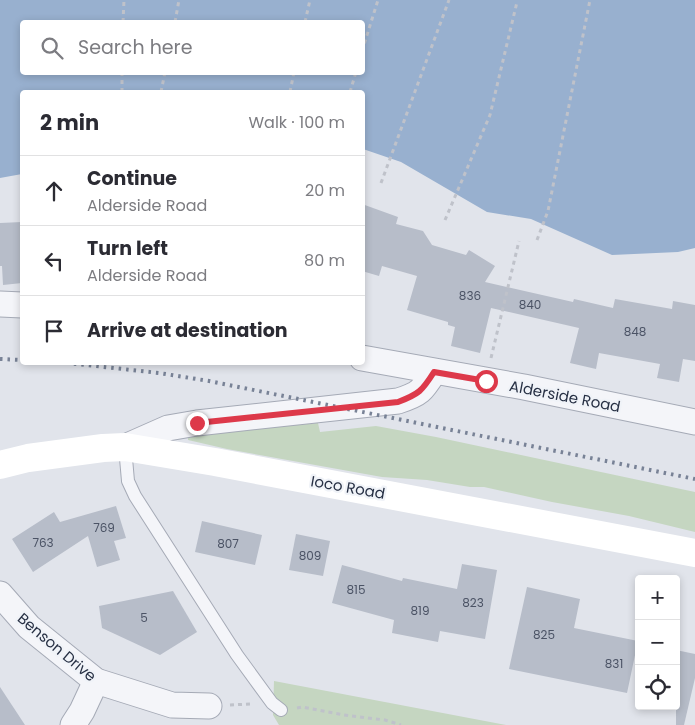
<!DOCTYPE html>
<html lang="en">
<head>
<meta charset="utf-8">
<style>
  body { margin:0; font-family:Poppins,sans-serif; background:#f2f2f3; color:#2b2b33 }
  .controls { position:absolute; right:15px; bottom:15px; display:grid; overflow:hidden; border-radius:5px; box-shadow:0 2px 8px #0003 }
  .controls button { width:45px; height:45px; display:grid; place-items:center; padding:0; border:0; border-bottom:1px solid #e1e1e2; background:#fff; color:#2b2b33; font:25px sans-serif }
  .stop { position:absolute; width:15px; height:15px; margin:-11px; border:4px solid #dd394a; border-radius:50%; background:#fff }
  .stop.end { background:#dd394a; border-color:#fff; box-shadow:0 1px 5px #0008 }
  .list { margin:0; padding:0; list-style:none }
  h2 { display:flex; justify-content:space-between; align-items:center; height:65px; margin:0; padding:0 20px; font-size:21px }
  h2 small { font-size:16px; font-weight:400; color:#7c7c81 }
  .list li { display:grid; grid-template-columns:32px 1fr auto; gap:15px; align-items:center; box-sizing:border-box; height:70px; padding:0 20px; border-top:1px solid #e1e1e2 }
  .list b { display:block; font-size:19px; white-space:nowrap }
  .list p { margin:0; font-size:16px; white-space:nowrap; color:#7c7c81 }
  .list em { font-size:16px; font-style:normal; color:#7c7c81 }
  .icon { flex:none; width:28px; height:28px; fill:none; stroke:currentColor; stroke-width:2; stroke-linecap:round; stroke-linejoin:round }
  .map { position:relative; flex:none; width:695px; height:725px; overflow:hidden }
  .search { position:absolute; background:#fff; box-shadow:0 2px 8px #0003; left:20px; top:20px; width:345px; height:55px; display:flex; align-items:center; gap:12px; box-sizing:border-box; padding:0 18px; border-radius:5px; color:#7c7c81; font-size:19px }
  .panel { position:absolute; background:#fff; box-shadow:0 2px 8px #0003; left:20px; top:90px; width:345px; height:275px; border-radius:5px }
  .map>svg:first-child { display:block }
</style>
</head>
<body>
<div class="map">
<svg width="695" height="725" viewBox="0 0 695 725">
  <rect width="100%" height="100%" fill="#e1e4eb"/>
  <!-- green -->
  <g fill="#c5d6c1">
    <path d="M318,423L320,432L376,426L436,437L695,492V532L629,516L552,502L484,487H470L427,480L382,477L227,449L188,440V438L200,434Z"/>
    <path d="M274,681L506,725H279L273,715Z"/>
  </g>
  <!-- water -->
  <path fill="#98b0cf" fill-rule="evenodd" d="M0,0H695V248L678,252L612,255L531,219L487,212L401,162L363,149L362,92H22V174L0,178ZM22,22H362V72H22Z"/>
  <!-- building -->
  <g fill="#b7bdc9">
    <path d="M362,204L398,217L396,224L423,231L432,245L466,255L469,250L495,266L485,282L573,302L574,299L613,308L615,299L672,309L673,301L695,305V361L683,359L679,382L657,378L660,364L599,353L596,369L570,363L579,328L491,308L480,353L451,346L455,327L448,325V322L407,310L417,276L382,266L379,276L362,271Z"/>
    <path d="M22,222V283L3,285L2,266H0V223Z"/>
    <path d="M116,506L126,538L114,541L120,560L97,567L88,536L33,572L12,539L54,512L60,522Z"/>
    <path d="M202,521L262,535L255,565L195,552Z"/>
    <path d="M296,534L330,541L323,576L289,570Z"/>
    <path d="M462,564L497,570L485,639L440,631L438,642L392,633L394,620L332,603L342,565L402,581L403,578L457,589Z"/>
    <path d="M527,587L580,599L574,628L638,641L627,693L509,669Z"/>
    <path d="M173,591L197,632L160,655L102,628L99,606Z"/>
    <path d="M676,650L695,654V678L684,725H676Z"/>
    <path d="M0,687L25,725H0Z"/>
  </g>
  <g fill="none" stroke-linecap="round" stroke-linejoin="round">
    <defs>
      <path id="lane" d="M125,447L128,481L135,496L237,655L272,703L281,710"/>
      <g id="street">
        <path d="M0,304L22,305"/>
        <path d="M362,358L524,387L695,422"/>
        <path d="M125,447L168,428L197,423L398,401C420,394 422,391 434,372"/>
        <path d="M0,594L29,627L96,681L172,705L209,706"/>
        <path d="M73,725L82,711L96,681"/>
      </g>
    </defs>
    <!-- lane casing -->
    <use href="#lane" stroke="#a5aab6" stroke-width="14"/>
    <!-- street casing -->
    <use href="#street" stroke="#a5aab6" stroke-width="27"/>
    <!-- path -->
    <g stroke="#bfc2ca" stroke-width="3" stroke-dasharray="4 4" stroke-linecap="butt">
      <path d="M123,22L124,0"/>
      <path d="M175,22L179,0"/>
      <path d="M305,22L310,0"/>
      <path d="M362,51L378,0"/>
      <path d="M122,92V72"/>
      <path d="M161,92L165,72"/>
      <path d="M290,92L294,72"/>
      <path d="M350,92L356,72"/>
      <path d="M381,183L449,0"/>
      <path d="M445,220L490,115L517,2"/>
      <path d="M537,240L548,211L590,0"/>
      <path d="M491,358L519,241"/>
      <path d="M230,705L251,704"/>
      <path d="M297,708L302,707L344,715L385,720L401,725"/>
    </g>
    <!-- lane -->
    <use href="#lane" stroke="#f4f5f9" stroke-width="12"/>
    <!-- street -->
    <use href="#street" stroke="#f4f5f9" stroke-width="25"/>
    <!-- secondary -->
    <path stroke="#fff" stroke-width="28" d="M0,465L28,458L103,448L125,447L215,462L695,553"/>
    <!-- rail -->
    <g stroke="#788296" stroke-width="4" stroke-dasharray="2.5 5" stroke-linecap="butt">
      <path d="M0,359L22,360"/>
      <path d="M59,362L159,373L209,381L695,479"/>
    </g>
  </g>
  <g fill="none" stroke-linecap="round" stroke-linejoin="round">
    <!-- route -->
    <path stroke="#dd394a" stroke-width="6" d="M197,423L398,402C419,394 422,391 434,372L486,381"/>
  </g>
  <g text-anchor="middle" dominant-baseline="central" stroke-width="4.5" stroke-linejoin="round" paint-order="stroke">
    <!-- number labels -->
    <g font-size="12" fill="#4b5365">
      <text x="470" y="295">836</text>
      <text x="530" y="304">840</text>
      <text x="635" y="331">848</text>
      <text x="104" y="527">769</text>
      <text x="43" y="542">763</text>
      <text x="228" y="543">807</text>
      <text x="310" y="555">809</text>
      <text x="356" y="589">815</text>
      <text x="473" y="602">823</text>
      <text x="420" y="610">819</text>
      <text x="144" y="617">5</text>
      <text x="544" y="634">825</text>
      <text x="614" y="663">831</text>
    </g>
    <!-- street labels -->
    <g font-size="15" fill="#273044" stroke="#f0f3f8">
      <text transform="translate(565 396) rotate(11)">Alderside Road</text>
      <text transform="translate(348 487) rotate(10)">Ioco Road</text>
      <text transform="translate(57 647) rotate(40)">Benson Drive</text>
    </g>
  </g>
</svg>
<div class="controls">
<button>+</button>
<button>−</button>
<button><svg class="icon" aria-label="locate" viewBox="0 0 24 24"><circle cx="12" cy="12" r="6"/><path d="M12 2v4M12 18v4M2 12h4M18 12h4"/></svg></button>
</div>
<div class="stop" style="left:486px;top:381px"></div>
<div class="stop end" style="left:197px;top:423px"></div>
<div class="search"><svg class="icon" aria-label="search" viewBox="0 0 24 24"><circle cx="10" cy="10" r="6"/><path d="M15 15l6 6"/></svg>Search here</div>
<section class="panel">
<h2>2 min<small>Walk · 100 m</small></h2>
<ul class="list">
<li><svg class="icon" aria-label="ahead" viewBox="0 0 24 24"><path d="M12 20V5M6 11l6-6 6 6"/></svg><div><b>Continue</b><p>Alderside Road</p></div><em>20 m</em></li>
<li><svg class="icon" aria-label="left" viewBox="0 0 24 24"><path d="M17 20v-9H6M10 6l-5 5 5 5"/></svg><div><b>Turn left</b><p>Alderside Road</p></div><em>80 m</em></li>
<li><svg class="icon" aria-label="arrive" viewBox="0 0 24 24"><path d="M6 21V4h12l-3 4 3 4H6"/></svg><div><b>Arrive at destination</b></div></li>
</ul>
</section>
</div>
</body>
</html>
